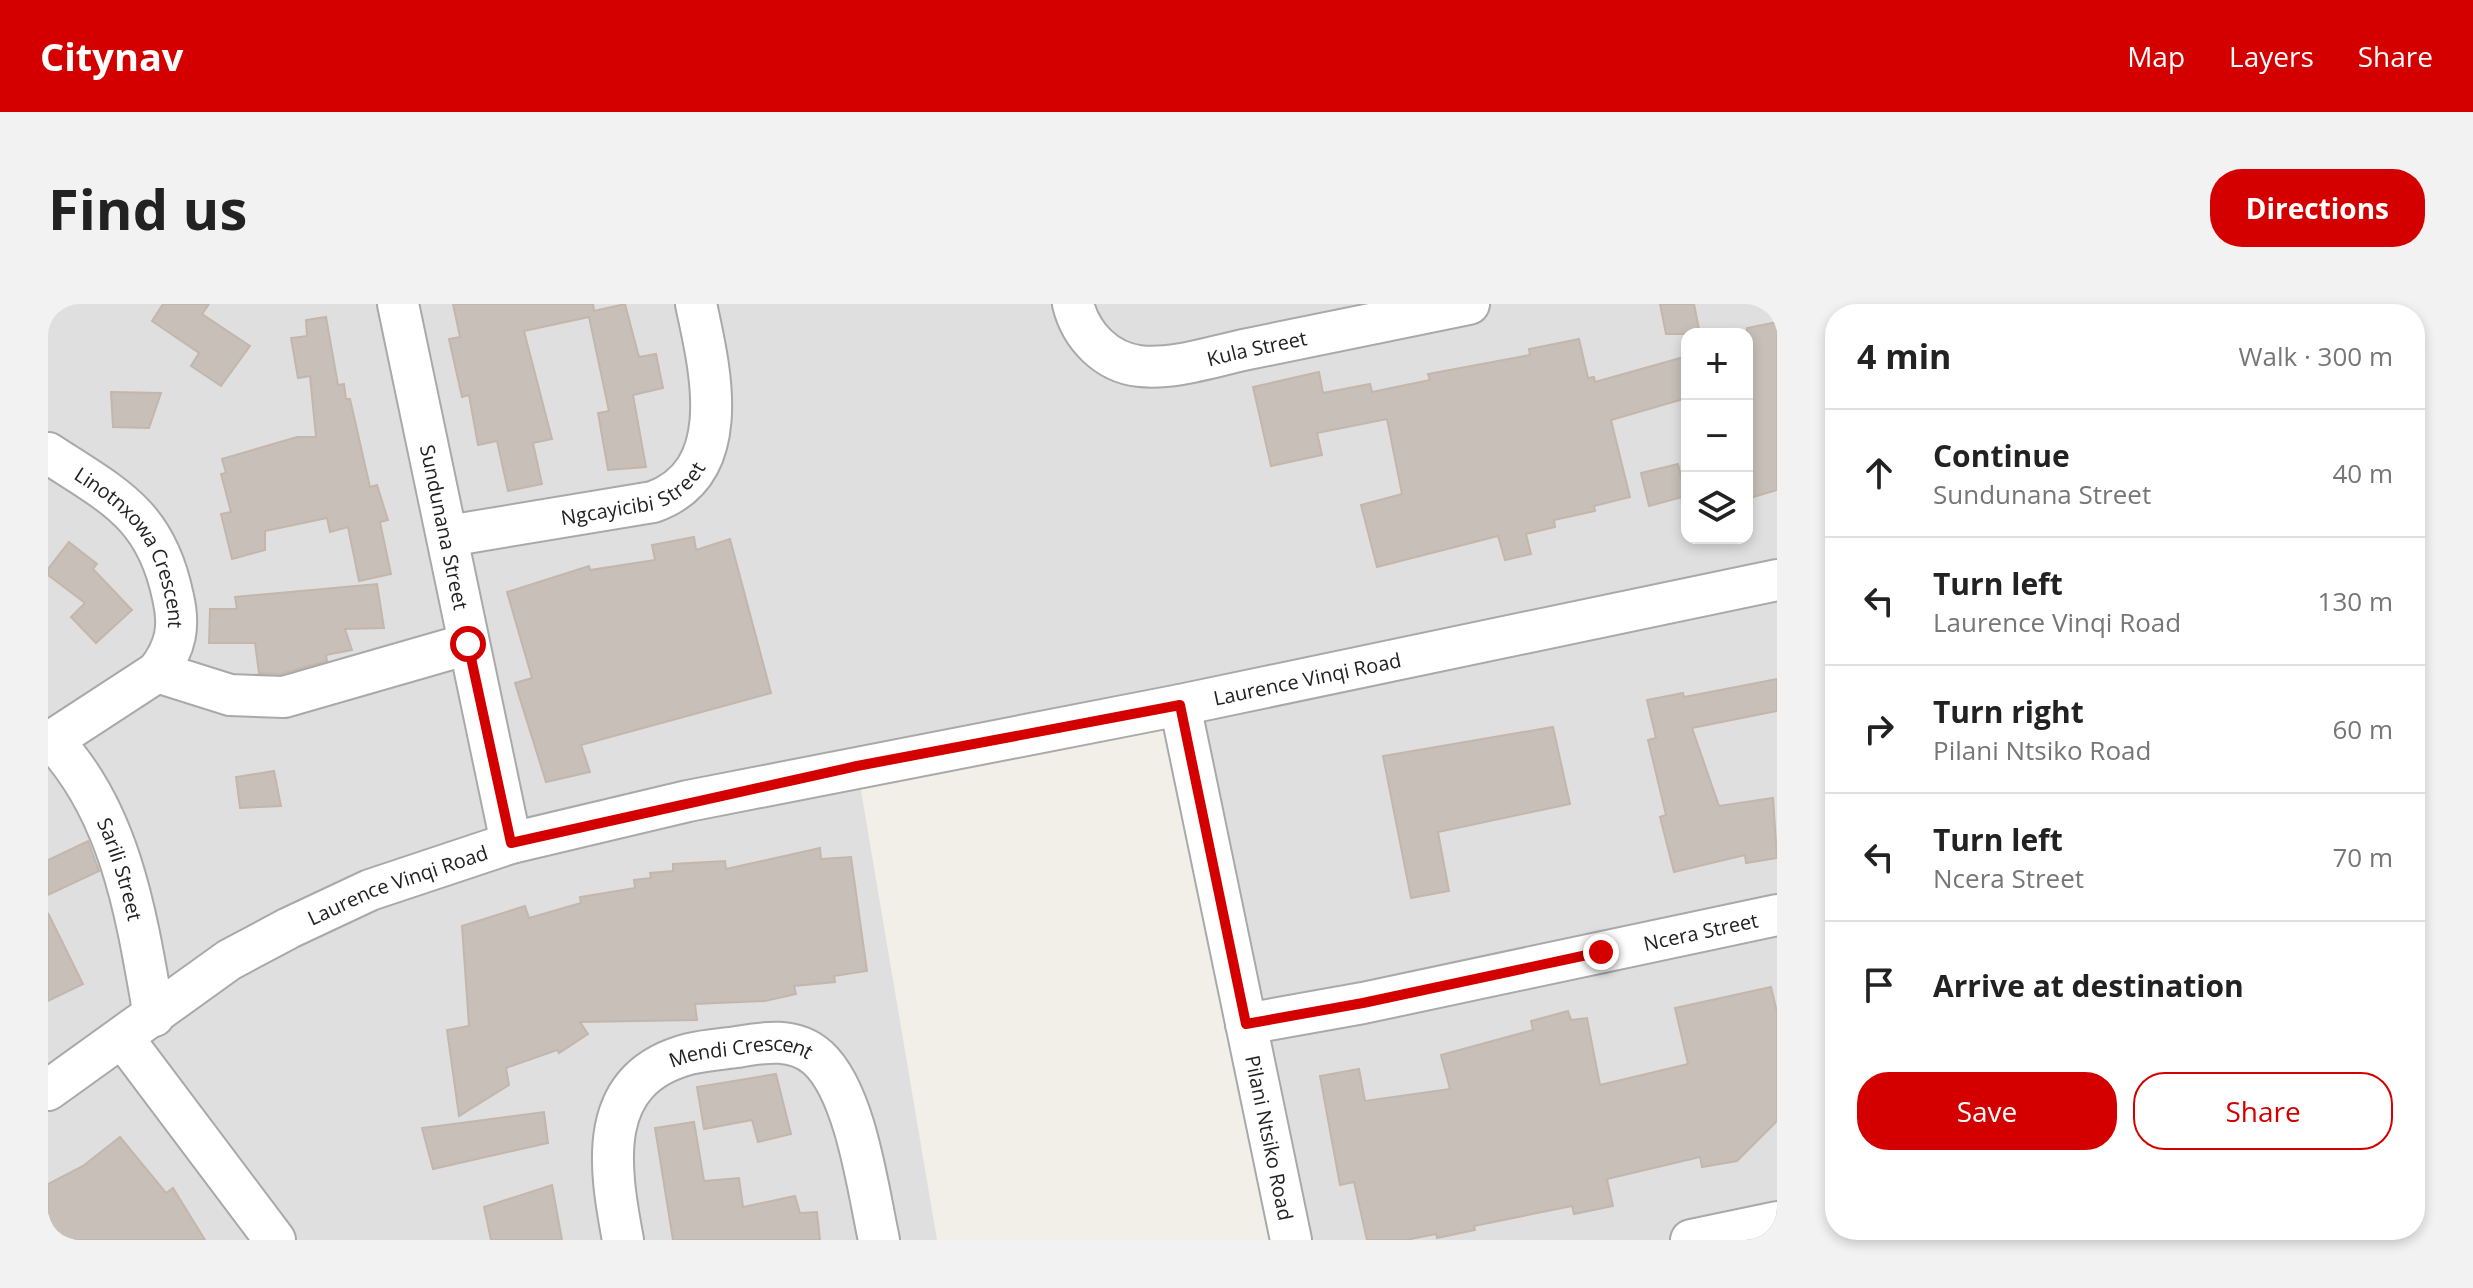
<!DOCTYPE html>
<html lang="en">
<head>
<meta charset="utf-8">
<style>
  body { margin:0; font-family:"Open Sans",sans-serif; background:#f2f2f2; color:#222 }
  .controls { position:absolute; right:24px; top:24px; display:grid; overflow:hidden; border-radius:16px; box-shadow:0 4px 12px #0003 }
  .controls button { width:72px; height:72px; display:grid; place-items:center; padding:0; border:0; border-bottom:2px solid #e0e0e0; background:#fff; color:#222; font:40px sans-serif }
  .stop { position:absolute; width:24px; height:24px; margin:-18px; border:6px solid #d40000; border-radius:50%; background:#fff }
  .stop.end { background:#d40000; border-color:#fff; box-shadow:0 2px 8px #0008 }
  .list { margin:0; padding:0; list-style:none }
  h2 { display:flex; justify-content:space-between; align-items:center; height:104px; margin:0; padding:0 32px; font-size:34px }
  h2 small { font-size:26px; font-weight:400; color:#767676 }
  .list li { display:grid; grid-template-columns:52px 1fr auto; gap:24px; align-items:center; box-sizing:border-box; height:128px; padding:0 32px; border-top:2px solid #e0e0e0 }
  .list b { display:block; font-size:30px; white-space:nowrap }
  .list p { margin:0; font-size:26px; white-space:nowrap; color:#767676 }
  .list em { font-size:26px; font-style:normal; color:#767676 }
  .actions { display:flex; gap:16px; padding:24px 32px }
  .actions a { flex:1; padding:18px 0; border:2px solid #d40000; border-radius:32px; text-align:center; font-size:28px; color:#d40000 }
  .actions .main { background:#d40000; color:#fff }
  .icon { flex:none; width:44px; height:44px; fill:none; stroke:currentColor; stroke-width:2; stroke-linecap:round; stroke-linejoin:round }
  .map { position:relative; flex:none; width:1729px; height:936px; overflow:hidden; border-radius:32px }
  header { display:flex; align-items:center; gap:48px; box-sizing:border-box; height:112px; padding:0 40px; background:#d40000; color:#fff }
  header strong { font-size:38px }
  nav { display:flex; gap:44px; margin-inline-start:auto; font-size:28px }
  .intro { display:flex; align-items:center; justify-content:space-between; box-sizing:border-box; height:192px; padding:0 48px }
  h1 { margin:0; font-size:56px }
  .button { padding:20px 36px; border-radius:32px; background:#d40000; color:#fff; font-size:28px; font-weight:700 }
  main { display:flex; gap:48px; padding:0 48px }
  aside { flex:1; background:#fff; border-radius:32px; box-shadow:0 4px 12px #0003 }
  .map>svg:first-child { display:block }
</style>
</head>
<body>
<header>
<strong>Citynav</strong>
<nav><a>Map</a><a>Layers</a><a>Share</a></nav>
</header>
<div class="intro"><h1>Find us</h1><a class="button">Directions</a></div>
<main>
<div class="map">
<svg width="1729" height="936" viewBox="0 0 1729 936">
  <rect width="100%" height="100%" fill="#f2efe9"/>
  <!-- residential -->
  <path fill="#e0dfdf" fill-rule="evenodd" d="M0,0H1729V936H1243L1132,402L809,463L889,936H0ZM1639,30H1699V234H1639Z"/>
  <!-- building -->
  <g fill="#c7bfb8" stroke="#c4b6ab" stroke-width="2">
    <path d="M115,0H161L154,10L202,42L173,82L143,62L151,49L104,17Z"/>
    <path d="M405,0H545L546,7L577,0L591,53L608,50L615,84L585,91L598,163L560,166L550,109L561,107L541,13L476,27L504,135L485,139L494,180L460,187L449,137L430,141L421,91L414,93L401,35L412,33Z"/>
    <path d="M1612,0H1646L1652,30H1618Z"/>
    <path d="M278,13L290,81L296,80L298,95H302L322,183L329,181L340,216L332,218L343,270L311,277L300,223L282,228L279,214L217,227V246L184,255L173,210L183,208L173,170L178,169L174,155L249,133H268L262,72L250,74L243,34L259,32L258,16Z"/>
    <path d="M1729,18V186L1699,195V24Z"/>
    <path d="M1531,35L1540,74L1546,73L1547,78L1639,52V94L1563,116L1582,193L1546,202L1547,207L1506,216L1507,223L1478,230L1483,250L1457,256L1450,232L1329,263L1313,201L1354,190L1339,115L1269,129L1274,151L1223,162L1205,83L1271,68L1275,89L1322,80L1324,88L1382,76L1380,70L1482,51L1481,45Z"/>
    <path d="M63,88L113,89L101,124L65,123Z"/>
    <path d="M1630,160L1638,192L1601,202L1593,169Z"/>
    <path d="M646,233L648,246L682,235L723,389L533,441L542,468L498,478L467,379L484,374L459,288L541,262L542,266L607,256L604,241Z"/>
    <path d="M21,238L49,260L45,265L84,306L48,339L23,313L37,299L0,271V265Z"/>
    <path d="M329,280L336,324L297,325L304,346L278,351L279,357L233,370L211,369L207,339H161L162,305H189L187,293Z"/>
    <path d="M1729,375V407L1644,424L1671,502L1725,494L1729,554L1698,559L1697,551L1626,568L1612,513L1618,511L1600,436L1608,434L1599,396L1635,389L1636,393Z"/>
    <path d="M1505,423L1522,500L1390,528L1401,587L1363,594L1335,452Z"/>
    <path d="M226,467L233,502L192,504L188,473Z"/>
    <path d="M40,537L51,567L0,591V556Z"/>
    <path d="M772,544L773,555L803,553L819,667L786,672L787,678L746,682L748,690L717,697L647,700L649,716L532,718L540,730L511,749L509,746L458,764L461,781L411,812L399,726L421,722L414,622L477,602L481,614L533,599L532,593L587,584L586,576L603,574L602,569L625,567V560L677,557L678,565Z"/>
    <path d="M0,609L35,680L0,697Z"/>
    <path d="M1723,683L1729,708V817L1689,857L1654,863L1652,853L1559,875L1565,902L1526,910L1524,902L1426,922L1427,926L1389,934L1388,930L1358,936H1319L1306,878L1292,881L1272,772L1311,765L1317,797L1402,785L1393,751L1485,726L1483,717L1520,707L1523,716L1539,714L1552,781L1640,760L1627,704Z"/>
    <path d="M728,770L743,830L710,838L704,816L656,825L649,783Z"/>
    <path d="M496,808L500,839L385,865L374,824Z"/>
    <path d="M646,818L656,877L691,874L695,903L747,892L752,909L769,908L772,936H625L607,824Z"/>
    <path d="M72,833L118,889L125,884L157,936H0V880L35,862Z"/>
    <path d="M504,881L514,936H443L436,903Z"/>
  </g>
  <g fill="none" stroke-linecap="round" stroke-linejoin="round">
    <defs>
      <g id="minor">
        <path id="s1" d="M350,0L463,539"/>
        <path id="s2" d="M1025,0C1033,32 1058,58 1091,62C1126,66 1166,52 1200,45C1273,30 1347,15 1421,0"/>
        <path id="s3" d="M0,149C66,192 108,210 125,293C132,322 128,344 109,368L0,439"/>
        <path id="s4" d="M400,232L605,198C688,168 662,65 648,0"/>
        <path d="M109,368L182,391L236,393L420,340"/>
        <path id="s5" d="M1132,401L1243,936"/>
        <path id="s6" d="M4,436C74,510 89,615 106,712"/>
        <path id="s7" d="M1198,720L1315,699L1729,611"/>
        <path d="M75,734L227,936"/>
        <path id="s8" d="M0,786L181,656L241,624L322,586L463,539L640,497L1132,401L1729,276"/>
        <path id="s9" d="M575,936C561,862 547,775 641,750C657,746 674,745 689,743C717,738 747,733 770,754C808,789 820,886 831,936"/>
        <path d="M1643,936L1729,918"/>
      </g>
    </defs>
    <!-- minor casing -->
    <use href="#minor" stroke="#a9a9a9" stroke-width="44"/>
    <!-- minor -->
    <use href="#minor" stroke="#fff" stroke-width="40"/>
  </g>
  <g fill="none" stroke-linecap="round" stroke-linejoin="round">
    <!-- route -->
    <path stroke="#d40000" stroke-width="10" d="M420,340L463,539L809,462L1132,401L1198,720L1315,699L1553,648"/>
  </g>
  <g text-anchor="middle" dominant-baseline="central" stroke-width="7" stroke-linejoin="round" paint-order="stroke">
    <!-- street labels -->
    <g font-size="20" fill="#222" stroke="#fff">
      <text stroke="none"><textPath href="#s2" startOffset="216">Kula Street</textPath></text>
      <text stroke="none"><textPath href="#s4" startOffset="192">Ngcayicibi Street</textPath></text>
      <text stroke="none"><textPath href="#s1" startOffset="228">Sundunana Street</textPath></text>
      <text stroke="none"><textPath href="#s3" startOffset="132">Linotnxowa Crescent</textPath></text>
      <text stroke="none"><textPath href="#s8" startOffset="1342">Laurence Vinqi Road</textPath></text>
      <text stroke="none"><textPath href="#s6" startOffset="148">Sarili Street</textPath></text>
      <text stroke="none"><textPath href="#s8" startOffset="408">Laurence Vinqi Road</textPath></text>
      <text stroke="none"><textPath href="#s7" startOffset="464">Ncera Street</textPath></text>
      <text stroke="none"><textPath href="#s9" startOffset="276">Mendi Crescent</textPath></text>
      <text stroke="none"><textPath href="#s5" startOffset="442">Pilani Ntsiko Road</textPath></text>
    </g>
  </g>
</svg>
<div class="controls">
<button>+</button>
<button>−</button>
<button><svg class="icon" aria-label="layers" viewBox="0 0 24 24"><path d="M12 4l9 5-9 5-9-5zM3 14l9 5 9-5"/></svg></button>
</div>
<div class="stop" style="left:420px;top:340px"></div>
<div class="stop end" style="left:1553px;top:648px"></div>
</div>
<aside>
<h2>4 min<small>Walk · 300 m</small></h2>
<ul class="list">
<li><svg class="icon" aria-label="ahead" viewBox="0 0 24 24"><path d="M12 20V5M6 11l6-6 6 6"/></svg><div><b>Continue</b><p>Sundunana Street</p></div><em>40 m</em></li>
<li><svg class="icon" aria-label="left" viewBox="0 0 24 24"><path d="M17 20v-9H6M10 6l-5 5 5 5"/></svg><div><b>Turn left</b><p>Laurence Vinqi Road</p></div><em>130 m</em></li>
<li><svg class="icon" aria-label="right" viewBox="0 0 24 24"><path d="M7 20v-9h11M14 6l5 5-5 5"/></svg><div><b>Turn right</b><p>Pilani Ntsiko Road</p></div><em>60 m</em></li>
<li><svg class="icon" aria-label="left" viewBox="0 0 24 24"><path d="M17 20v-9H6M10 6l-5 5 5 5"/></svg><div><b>Turn left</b><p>Ncera Street</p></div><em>70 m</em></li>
<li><svg class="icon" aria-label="arrive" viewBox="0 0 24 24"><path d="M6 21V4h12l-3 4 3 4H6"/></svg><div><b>Arrive at destination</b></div></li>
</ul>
<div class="actions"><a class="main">Save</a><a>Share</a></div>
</aside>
</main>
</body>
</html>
